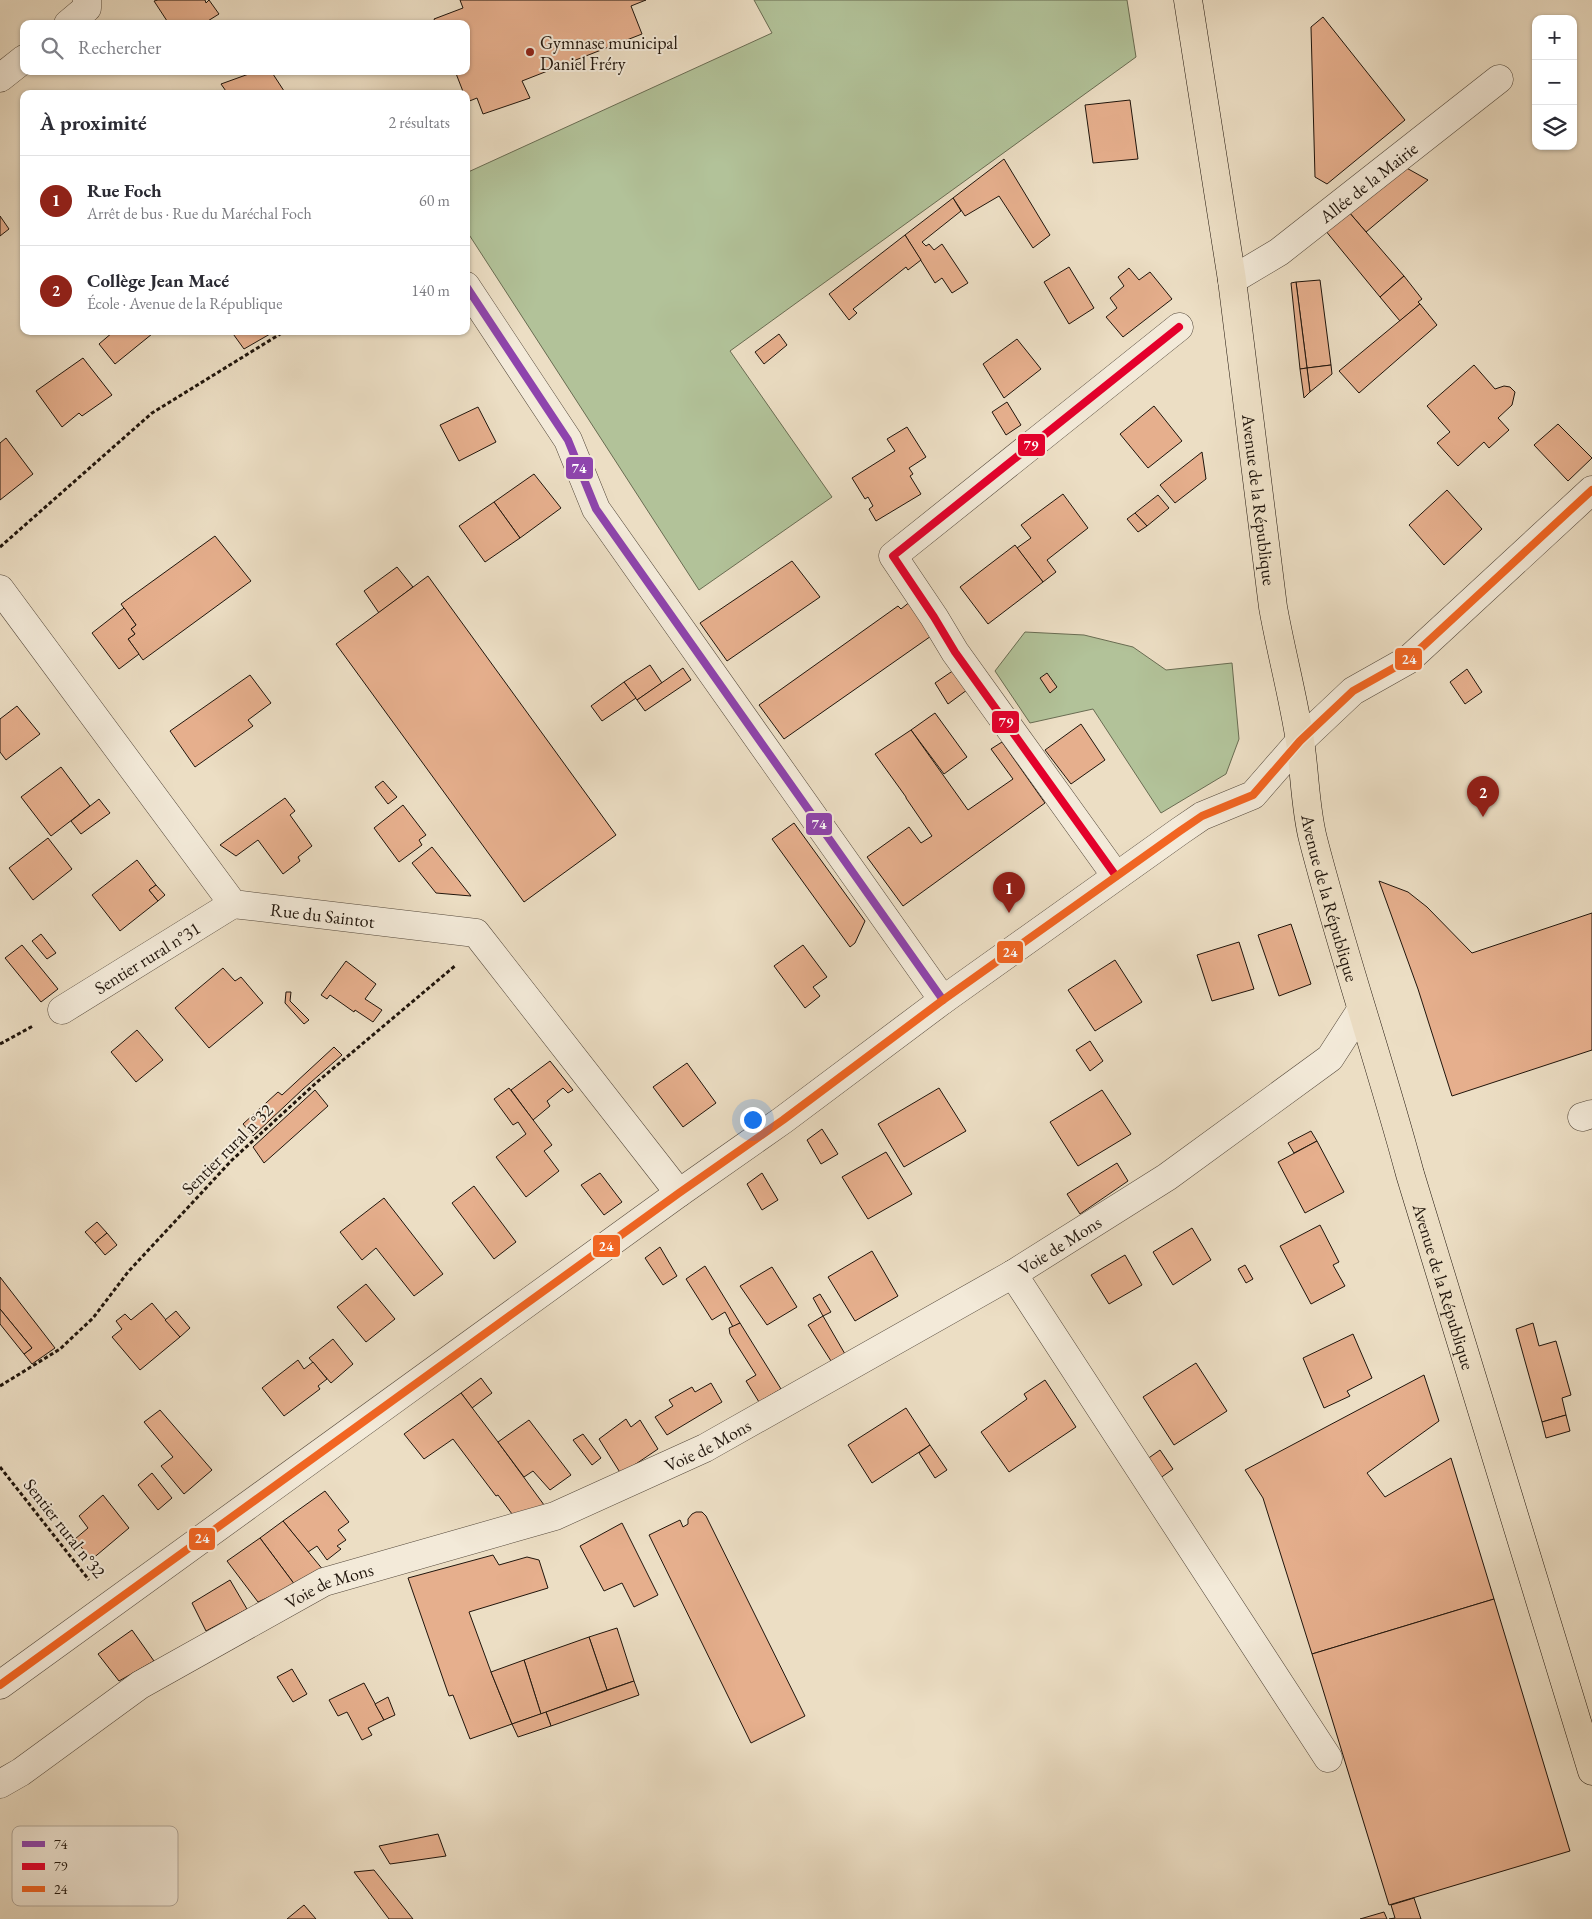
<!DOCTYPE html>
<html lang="fr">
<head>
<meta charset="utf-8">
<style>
  body { margin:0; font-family:"EB Garamond",serif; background:#f7f7f7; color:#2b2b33 }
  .controls { position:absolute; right:15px; top:15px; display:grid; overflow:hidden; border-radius:10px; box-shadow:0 1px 4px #0004 }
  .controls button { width:45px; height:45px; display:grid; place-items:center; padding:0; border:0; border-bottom:1px solid #e1e1e2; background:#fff; color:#2b2b33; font:25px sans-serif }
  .you { position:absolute; left:752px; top:1119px; width:18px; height:18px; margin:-12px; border:4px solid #fff; border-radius:50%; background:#1a73e8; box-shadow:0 0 0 8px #1a73e833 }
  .badge { display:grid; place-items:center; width:32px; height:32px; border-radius:50%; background:#8f2418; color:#fff; font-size:16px; font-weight:700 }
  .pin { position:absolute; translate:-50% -41px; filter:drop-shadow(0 1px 2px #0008) }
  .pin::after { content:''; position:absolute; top:26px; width:18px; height:15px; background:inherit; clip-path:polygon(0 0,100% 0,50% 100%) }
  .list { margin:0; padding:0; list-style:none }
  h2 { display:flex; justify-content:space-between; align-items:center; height:65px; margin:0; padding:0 20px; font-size:21px }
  h2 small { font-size:16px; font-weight:400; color:#7c7c81 }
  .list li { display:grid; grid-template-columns:32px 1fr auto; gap:15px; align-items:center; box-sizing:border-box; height:90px; padding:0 20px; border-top:1px solid #e1e1e2 }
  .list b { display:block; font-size:19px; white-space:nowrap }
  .list p { margin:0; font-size:16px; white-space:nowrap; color:#7c7c81 }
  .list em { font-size:16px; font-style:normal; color:#7c7c81 }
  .icon { flex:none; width:28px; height:28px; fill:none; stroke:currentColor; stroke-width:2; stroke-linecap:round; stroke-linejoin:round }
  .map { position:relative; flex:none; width:1592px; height:1919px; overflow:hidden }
  .search { position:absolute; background:#fff; box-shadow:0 1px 4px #0004; left:20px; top:20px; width:450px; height:55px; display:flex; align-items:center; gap:12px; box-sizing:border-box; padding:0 18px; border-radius:10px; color:#7c7c81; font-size:19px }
  .panel { position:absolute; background:#fff; box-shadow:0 1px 4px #0004; left:20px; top:90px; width:450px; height:245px; border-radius:10px }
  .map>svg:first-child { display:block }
</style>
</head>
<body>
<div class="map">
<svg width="1592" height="1919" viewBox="0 0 1592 1919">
  <rect width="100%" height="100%" fill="#ecdec4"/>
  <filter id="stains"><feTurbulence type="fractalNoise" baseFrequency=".004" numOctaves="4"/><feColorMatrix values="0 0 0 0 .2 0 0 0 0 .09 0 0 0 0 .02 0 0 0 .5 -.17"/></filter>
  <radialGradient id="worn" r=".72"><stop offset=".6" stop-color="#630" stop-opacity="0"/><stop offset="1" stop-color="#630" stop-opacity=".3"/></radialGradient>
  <!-- green -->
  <g fill="#b2c299" stroke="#696c52">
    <path d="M754,0H1127L1136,57L730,351L832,497L699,590L466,230V173L772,33Z"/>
    <path d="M1025,632L1084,635L1133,647L1166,670L1232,663L1239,739L1226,774L1161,813L1093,709L1030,723L995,671Z"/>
  </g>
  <!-- building -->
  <g fill="#e6af8d" stroke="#20150c">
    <path d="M158,0H205L206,3L209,0L219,14L203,24H169L154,1Z"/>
    <path d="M460,0H646L631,6L642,34L522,81L530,98L483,114L477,98L467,102L466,94H464L455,71H466V24H436L434,19L463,8Z"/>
    <path d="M1323,17L1405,120L1327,184L1315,177L1311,27Z"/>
    <path d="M257,71H271L286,94H228L221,84Z"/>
    <path d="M1130,100L1138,159L1093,163L1085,105Z"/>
    <path d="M1004,159L1050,235L1033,248L999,196L965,216L953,198Z"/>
    <path d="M1403,166L1428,180L1366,232L1348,211Z"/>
    <path d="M953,198L961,211L922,242L926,246L929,244L934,250L942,244L968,283L952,293L942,278L935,283L905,235Z"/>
    <path d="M1348,211L1404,276L1380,297L1325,230Z"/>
    <path d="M0,216L9,229L0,236Z"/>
    <path d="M905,235L921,260L908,270L906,267L853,309L857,313L849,320L829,294Z"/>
    <path d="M1069,267L1094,308L1069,324L1044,282Z"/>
    <path d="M1129,268L1139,280L1150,272L1172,299L1123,337L1106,317L1117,308L1110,298L1124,286L1118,277Z"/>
    <path d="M1404,276L1422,299L1418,302L1420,304L1400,321L1380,297Z"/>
    <path d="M1320,280L1331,365L1307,368L1296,282Z"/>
    <path d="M1296,282L1307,368L1300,369L1291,283Z"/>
    <path d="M1420,304L1437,325L1359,393L1339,371Z"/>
    <path d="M112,331H149L152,334L115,364L99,344L113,332Z"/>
    <path d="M231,331H268L270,334L244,349Z"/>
    <path d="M779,334L787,345L764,364L755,352Z"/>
    <path d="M1017,339L1041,369L1004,398L983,364Z"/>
    <path d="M83,358L112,395L82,416L79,413L62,427L36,391Z"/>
    <path d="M1331,365L1332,374L1310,392L1307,368Z"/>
    <path d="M1474,365L1495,389L1504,386L1510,387L1515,392L1512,405L1498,418L1509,430L1489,448L1484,442L1458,466L1437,443L1450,432L1427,406Z"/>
    <path d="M1307,368L1310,392L1304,398L1300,369Z"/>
    <path d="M1007,402L1021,425L1006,435L992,412Z"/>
    <path d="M1154,406L1182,441L1148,468L1120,434Z"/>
    <path d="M478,407L496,442L459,461L440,425Z"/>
    <path d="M1558,424L1592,458L1568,481L1534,445Z"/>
    <path d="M907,427L926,457L909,468L913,474L910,476L921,494L876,521L869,509L873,506L868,497L865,499L852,478L895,451L887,439Z"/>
    <path d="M6,438L33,474L0,500V443Z"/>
    <path d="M1202,452L1206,479L1175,503L1160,485Z"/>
    <path d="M534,474L561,508L520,538L494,502Z"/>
    <path d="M1447,490L1482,529L1444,565L1409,525Z"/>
    <path d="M1063,494L1088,528L1047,560L1056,572L1043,582L1017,548L1031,538L1021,525Z"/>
    <path d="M1158,495L1169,508L1147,526L1135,513Z"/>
    <path d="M494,502L520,538L485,562L459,526Z"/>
    <path d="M1135,513L1147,526L1138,532L1127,519Z"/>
    <path d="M215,536L251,581L143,660L128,639L135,634L131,629L136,625L121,604Z"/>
    <path d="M1015,545L1043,582L988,624L960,587Z"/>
    <path d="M792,561L820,597L727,661L700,623Z"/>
    <path d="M397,567L413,587L379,613L364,591Z"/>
    <path d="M428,576L616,835L524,902L336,644Z"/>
    <path d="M911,601L934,634L784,739L759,705L898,606L901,609Z"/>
    <path d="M124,608L136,625L131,629L135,634L128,639L139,654L119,669L92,633Z"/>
    <path d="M650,665L662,683L637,700L624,682Z"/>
    <path d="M683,668L691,680L645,711L637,700Z"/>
    <path d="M1467,669L1482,692L1465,704L1450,682Z"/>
    <path d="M954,670L967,690L948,704L935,683Z"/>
    <path d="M1047,673L1057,687L1050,693L1040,678Z"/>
    <path d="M250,675L271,703L248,720L253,726L195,767L170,731Z"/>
    <path d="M624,682L636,698L602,721L591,706Z"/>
    <path d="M17,706L40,734L6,760L0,752V719Z"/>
    <path d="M935,713L967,757L944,774L911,730Z"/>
    <path d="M1081,724L1105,760L1071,784L1045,750Z"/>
    <path d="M911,730L968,810L1013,779L991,749L1002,742L1045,803L903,906L867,857L909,827L921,843L932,836L906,798V797L875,754Z"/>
    <path d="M61,767L90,806L51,836L21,797Z"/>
    <path d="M383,781L397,797L388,804L375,787Z"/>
    <path d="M285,798L295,811L290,815L312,846L298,857L300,861L283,874L258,840L236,856L220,845Z"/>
    <path d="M99,799L110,813L81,834L71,821Z"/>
    <path d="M403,805L426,835L419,840L422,845L399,862L374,828Z"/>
    <path d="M794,823L865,921L855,943L850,947L772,839Z"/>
    <path d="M48,838L72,869L33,900L9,868Z"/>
    <path d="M432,847L471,896L436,893L412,863Z"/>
    <path d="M137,860L156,885L149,890L158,901L120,931L92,895Z"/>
    <path d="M1379,881L1408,892L1427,907L1472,953L1592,913V1050L1452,1096L1418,989Z"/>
    <path d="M156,885L165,895L158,901L149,890Z"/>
    <path d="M1291,924L1311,984L1279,996L1258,935Z"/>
    <path d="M41,934L56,953L47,959L32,941Z"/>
    <path d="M1239,942L1254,989L1212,1001L1197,955Z"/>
    <path d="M22,945L58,989L41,1002L5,958Z"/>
    <path d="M803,945L827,977L813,987L820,996L805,1008L774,966Z"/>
    <path d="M1115,960L1142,1002L1095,1031L1068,990Z"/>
    <path d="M346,961L376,984L365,999L382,1010L373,1022L355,1010L354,1012L330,995L327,999L321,995Z"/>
    <path d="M223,968L235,981L241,977L263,1003L209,1048L175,1008Z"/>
    <path d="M286,992H291L290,1001L309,1020L304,1024L285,1003Z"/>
    <path d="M137,1030L163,1060L136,1082L111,1052Z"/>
    <path d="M1090,1041L1103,1061L1090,1071L1076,1050Z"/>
    <path d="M334,1047L342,1055L303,1089L253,1136L243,1124L278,1092L282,1095Z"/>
    <path d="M550,1061L573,1090L568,1093L563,1088L547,1101L550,1106L533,1120L511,1090Z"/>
    <path d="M687,1063L716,1103L683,1127L653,1087Z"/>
    <path d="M509,1088L552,1145L544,1151L559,1171L526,1197L496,1157L526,1134L518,1122L513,1125L494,1099Z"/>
    <path d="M939,1088L966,1131L904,1167L878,1124Z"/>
    <path d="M315,1090L328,1106L264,1163L253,1147Z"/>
    <path d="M1102,1090L1131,1134L1078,1166L1050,1122Z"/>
    <path d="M822,1129L838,1154L821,1164L807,1140Z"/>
    <path d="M1311,1131L1317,1141L1294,1153L1288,1143Z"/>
    <path d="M1317,1141L1344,1192L1305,1213L1278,1162Z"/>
    <path d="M886,1152L912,1194L868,1219L842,1177Z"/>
    <path d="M1117,1163L1128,1181L1080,1214L1067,1194Z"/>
    <path d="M600,1173L622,1202L604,1215L581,1185Z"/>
    <path d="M762,1173L778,1200L762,1210L747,1184Z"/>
    <path d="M474,1186L516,1242L494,1259L452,1203Z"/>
    <path d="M384,1198L443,1274L414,1296L376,1248L362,1260L340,1232Z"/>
    <path d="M97,1222L107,1233L95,1243L85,1232Z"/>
    <path d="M1320,1225L1339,1262L1333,1265L1345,1286L1311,1304L1280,1246Z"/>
    <path d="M1192,1228L1211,1260L1173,1285L1153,1252Z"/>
    <path d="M107,1233L117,1245L105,1255L95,1243Z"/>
    <path d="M660,1247L677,1276L663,1285L645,1258Z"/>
    <path d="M872,1251L898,1296L855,1321L828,1277Z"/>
    <path d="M1125,1255L1142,1285L1109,1304L1091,1275Z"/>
    <path d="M1245,1265L1253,1279L1246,1283L1238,1269Z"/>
    <path d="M705,1266L740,1323L733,1327L725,1312L712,1320L686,1279Z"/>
    <path d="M772,1267L797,1307L767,1325L740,1286Z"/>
    <path d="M0,1277L55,1348L32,1364L24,1354L32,1348L0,1309Z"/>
    <path d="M366,1284L395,1319L366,1342L337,1307Z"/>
    <path d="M820,1294L831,1312L823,1316L813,1298Z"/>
    <path d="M152,1303L180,1337L140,1370L112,1337L122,1329L116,1321L125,1314L131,1320Z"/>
    <path d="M0,1309L32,1348L24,1354L0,1324Z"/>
    <path d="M176,1311L190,1328L180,1337L165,1320Z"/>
    <path d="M823,1316L845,1354L831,1361L808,1325Z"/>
    <path d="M740,1323L781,1389L759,1402L746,1381L756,1375L730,1334L729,1328Z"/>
    <path d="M1533,1323L1539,1346L1556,1341L1571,1395L1562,1398L1566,1415L1542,1422L1516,1329Z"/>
    <path d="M1353,1334L1372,1378L1347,1391L1350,1396L1324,1408L1303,1358Z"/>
    <path d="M333,1339L353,1364L331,1383L309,1358Z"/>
    <path d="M298,1360L304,1369L313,1362L327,1379L318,1386L320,1389L284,1416L262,1388Z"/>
    <path d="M1196,1363L1227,1411L1174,1445L1143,1397Z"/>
    <path d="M1424,1375L1439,1421L1367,1473L1385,1497L1451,1458L1494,1599L1312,1654L1263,1498L1245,1470Z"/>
    <path d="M481,1378L492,1393L472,1408L461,1393Z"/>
    <path d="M1045,1380L1076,1427L1009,1472L981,1432L1027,1399L1024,1394Z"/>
    <path d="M711,1383L722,1402L667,1435L655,1417L673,1406L669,1400L692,1387L695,1392Z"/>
    <path d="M461,1393L498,1442L547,1509L515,1518L498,1495L496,1496L453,1439L424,1459L404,1434Z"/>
    <path d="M906,1408L930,1445L872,1483L848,1445Z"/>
    <path d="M160,1410L212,1470L184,1494L161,1466L173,1457L144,1422Z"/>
    <path d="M1566,1415L1570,1431L1546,1438L1542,1422Z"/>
    <path d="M626,1419L631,1427L640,1420L658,1449L621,1474L599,1439Z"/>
    <path d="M529,1420L571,1475L550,1490L533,1471L524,1477L498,1442Z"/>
    <path d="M583,1434L601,1458L592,1465L573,1440Z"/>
    <path d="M930,1445L947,1470L935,1478L919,1453Z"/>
    <path d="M1160,1450L1173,1469L1156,1481L1143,1462Z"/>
    <path d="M152,1473L172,1498L158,1510L138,1485Z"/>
    <path d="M325,1491L349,1522L338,1530L346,1540L337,1546L341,1549L327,1560L317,1546L308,1552L283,1521Z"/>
    <path d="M103,1495L129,1528L91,1560L75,1539L88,1528L79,1516Z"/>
    <path d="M696,1512H702L706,1516L805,1716L751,1743L649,1535L680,1520L683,1527L688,1524V1519L692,1514Z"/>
    <path d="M283,1521L324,1571L295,1585L260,1538Z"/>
    <path d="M622,1523L658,1595L634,1607L622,1583L604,1591L580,1546Z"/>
    <path d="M260,1538L295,1585L258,1602L227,1561Z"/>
    <path d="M493,1555L499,1565L527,1557L539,1560L548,1588L469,1612L491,1672L512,1724L470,1739L453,1695L449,1696L408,1578Z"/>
    <path d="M230,1580L247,1609L206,1631L192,1603Z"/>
    <path d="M1494,1599L1570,1851L1389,1905L1312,1654Z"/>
    <path d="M617,1628L634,1681L607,1690L589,1637Z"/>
    <path d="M132,1630L154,1661L119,1681L98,1654Z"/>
    <path d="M589,1637L607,1690L541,1714L524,1660Z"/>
    <path d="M524,1660L541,1714L512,1724L491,1672Z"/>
    <path d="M292,1669L307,1694L293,1702L277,1677Z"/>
    <path d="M634,1681L639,1695L551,1726L546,1712Z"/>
    <path d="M364,1683L384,1720L368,1728L372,1735L362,1740L347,1712L338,1716L329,1700Z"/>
    <path d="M388,1697L395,1715L384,1720L375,1704Z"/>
    <path d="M546,1712L551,1726L518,1737L512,1724Z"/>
    <path d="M438,1834L446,1856L390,1864L379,1846Z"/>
    <path d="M374,1870L413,1919H389L354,1872Z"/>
    <path d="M1414,1898L1421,1919H1389L1395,1918L1391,1905Z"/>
    <path d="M304,1905L316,1919H287Z"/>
    <path d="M1384,1912L1387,1919H1360Z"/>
  </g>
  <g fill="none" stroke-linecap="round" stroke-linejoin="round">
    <defs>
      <g id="minor">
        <path d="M68,24L87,8V0"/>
        <path d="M0,78L24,59"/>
        <path id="s1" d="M1232,280L1279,252L1499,79"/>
        <path d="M466,286L568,440L596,509L943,1000"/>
        <path id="s2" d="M0,589L233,904L476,933L679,1193"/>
        <path d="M1116,876L955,652L934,617L893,556L1179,327"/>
        <path id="s3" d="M62,1010L233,904"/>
        <path d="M1582,1117L1592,1114"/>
        <path d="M1013,1274L1328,1758"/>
        <path d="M0,1685L679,1193L783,1120L943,1000L1180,831L1202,816L1253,795L1300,741L1353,691L1408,660L1592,490"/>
        <path id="s4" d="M0,1784L21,1772L140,1685L324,1582L555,1516L705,1448L1013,1274L1167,1177L1330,1058L1361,1010"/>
      </g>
      <g id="major">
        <path id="s5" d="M1188,0L1232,280L1273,607C1281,652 1293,696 1300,741C1305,773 1305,808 1313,839C1342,952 1380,1062 1410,1174L1592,1771"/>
      </g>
    </defs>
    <!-- minor casing -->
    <use href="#minor" stroke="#53473a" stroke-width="29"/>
    <!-- major casing -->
    <use href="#major" stroke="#20150c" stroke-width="29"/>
    <!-- path -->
    <g stroke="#20150c" stroke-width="3" stroke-dasharray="4 2.5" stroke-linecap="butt">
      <path d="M0,547L152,413L285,331"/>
      <path d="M0,1044L33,1026"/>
      <path d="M0,1386L60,1349L93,1318L128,1272L232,1160L317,1082L456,965"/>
      <path d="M0,1467L89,1580"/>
    </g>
    <!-- minor -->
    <use href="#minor" stroke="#f3ead9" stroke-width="28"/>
    <!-- major -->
    <use href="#major" stroke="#ecdec4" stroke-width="28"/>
    <defs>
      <path id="bus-1" d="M466,286L568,440L596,509L943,1000"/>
      <path id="bus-2" d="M1116,876L955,652L934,617L893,556L1179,327"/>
      <path id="bus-3" d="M0,1685L679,1193L783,1120L943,1000L1180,831L1202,816L1253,795L1300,741L1353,691L1408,660L1592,490"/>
    </defs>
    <!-- bus-1 casing -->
    <use href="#bus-1" stroke="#f3ead9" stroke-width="11"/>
    <!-- bus-2 casing -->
    <use href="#bus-2" stroke="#f3ead9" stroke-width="11"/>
    <!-- bus-3 casing -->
    <use href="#bus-3" stroke="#f3ead9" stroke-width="11"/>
    <!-- bus-1 -->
    <use href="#bus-1" stroke="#8e44ad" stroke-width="8"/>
    <!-- bus-2 -->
    <use href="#bus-2" stroke="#e4002b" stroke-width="8"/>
    <!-- bus-3 -->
    <use href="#bus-3" stroke="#f26522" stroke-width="8"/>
  </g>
  <!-- markers -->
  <circle fill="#8f2418" stroke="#f3ead9" stroke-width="2" cx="530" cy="52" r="5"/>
  <g text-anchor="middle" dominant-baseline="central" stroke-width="4" stroke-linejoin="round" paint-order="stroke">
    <!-- poi labels -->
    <g font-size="18" fill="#20150c" stroke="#f3ead9" text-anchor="start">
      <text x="540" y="42">Gymnase municipal<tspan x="540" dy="21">Daniel Fréry</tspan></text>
    </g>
    <!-- street labels -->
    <g font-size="18" fill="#20150c" stroke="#f3ead9">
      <text stroke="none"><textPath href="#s1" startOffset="168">Allée de la Mairie</textPath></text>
      <text stroke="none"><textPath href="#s5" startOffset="505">Avenue de la République</textPath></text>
      <text stroke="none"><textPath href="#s5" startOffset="910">Avenue de la République</textPath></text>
      <text stroke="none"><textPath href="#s2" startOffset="482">Rue du Saintot</textPath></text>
      <text stroke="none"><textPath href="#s3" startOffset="100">Sentier rural n°31</textPath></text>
      <text transform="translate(227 1149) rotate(-45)">Sentier rural n°32</text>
      <text stroke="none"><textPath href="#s4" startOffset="1196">Voie de Mons</textPath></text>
      <text stroke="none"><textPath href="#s5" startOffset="1315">Avenue de la République</textPath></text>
      <text stroke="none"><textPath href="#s4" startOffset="791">Voie de Mons</textPath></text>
      <text transform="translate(65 1528) rotate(52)">Sentier rural n°32</text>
      <text stroke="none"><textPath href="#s4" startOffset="386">Voie de Mons</textPath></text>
    </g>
  </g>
  <!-- legend -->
  <rect x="12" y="1826" width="166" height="80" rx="8" fill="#f3ead9" stroke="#b4aa9c" stroke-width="1"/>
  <rect x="22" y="1841" width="23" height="6" fill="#8e44ad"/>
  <rect x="22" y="1863" width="23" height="7" fill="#e4002b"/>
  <rect x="22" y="1886" width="23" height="6" fill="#f26522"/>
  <g font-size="14" fill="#20150c">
    <text x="54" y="1849">74</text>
    <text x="54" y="1871">79</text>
    <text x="54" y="1894">24</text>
  </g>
  <g stroke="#f3ead9" stroke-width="2">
    <rect x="1017" y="433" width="29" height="24" rx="5" fill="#e4002b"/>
    <rect x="565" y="456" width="29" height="24" rx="5" fill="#8e44ad"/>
    <rect x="1394" y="647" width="29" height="24" rx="5" fill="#f26522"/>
    <rect x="991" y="710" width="29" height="24" rx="5" fill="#e4002b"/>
    <rect x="805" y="812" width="28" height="24" rx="5" fill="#8e44ad"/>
    <rect x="996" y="940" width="28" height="24" rx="5" fill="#f26522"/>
    <rect x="592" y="1234" width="29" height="24" rx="5" fill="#f26522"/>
    <rect x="188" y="1527" width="28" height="24" rx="5" fill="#f26522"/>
  </g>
  <g font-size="14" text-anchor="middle" font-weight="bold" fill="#fff">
    <text x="1031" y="450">79</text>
    <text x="579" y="473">74</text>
    <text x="1409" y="664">24</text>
    <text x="1006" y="727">79</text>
    <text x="819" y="829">74</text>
    <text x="1010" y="957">24</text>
    <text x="606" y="1251">24</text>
    <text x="202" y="1543">24</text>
  </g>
  <rect width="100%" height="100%" filter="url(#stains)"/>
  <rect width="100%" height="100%" fill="url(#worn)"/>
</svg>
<div class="controls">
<button>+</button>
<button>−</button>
<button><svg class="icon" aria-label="layers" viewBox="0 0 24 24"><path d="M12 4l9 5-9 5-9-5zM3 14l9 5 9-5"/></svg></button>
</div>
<div class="you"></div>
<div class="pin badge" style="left:1009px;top:913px">1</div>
<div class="pin badge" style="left:1483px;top:817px">2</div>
<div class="search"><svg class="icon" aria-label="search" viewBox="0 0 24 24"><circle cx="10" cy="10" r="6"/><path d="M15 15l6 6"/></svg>Rechercher</div>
<section class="panel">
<h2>À proximité<small>2 résultats</small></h2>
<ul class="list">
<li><span class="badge">1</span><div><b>Rue Foch</b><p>Arrêt de bus · Rue du Maréchal Foch</p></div><em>60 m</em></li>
<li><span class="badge">2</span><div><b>Collège Jean Macé</b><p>École · Avenue de la République</p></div><em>140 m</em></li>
</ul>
</section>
</div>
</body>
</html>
